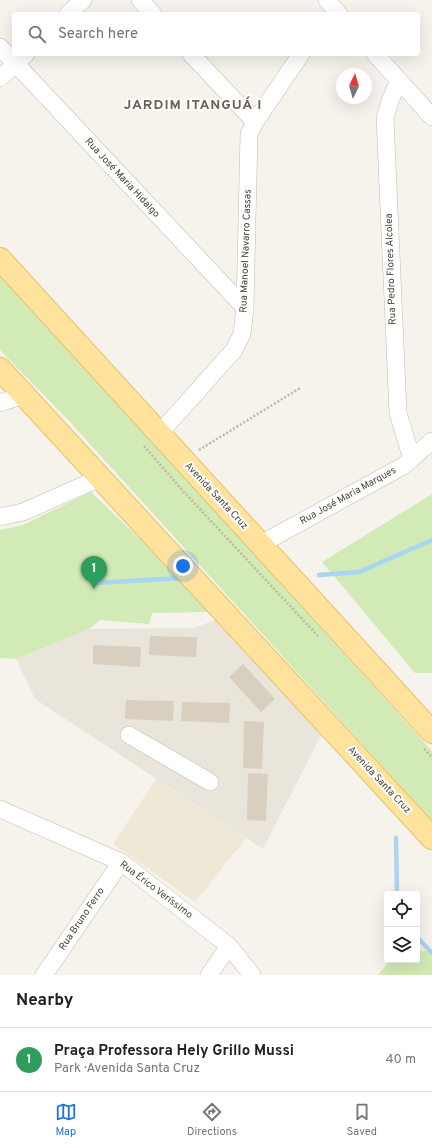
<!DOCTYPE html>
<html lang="en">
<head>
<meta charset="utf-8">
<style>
  body { margin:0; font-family:Overpass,sans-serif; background:#f6f6f6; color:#202124 }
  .controls { position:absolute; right:12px; bottom:12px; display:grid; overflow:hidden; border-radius:4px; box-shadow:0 4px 16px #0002 }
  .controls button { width:36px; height:36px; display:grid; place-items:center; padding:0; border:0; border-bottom:1px solid #e0e0e0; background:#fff; color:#202124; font:20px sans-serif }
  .compass { position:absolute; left:336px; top:68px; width:36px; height:36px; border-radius:50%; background:#fff; box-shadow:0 4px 16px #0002; rotate:5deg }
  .you { position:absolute; left:183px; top:566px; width:14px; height:14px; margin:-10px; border:3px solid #fff; border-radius:50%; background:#1a73e8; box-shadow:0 0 0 6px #1a73e833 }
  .badge { display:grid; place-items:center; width:26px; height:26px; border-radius:50%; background:#1a73e8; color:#fff; font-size:13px; font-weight:700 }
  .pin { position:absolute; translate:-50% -33px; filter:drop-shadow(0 1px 2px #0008) }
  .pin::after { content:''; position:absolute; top:21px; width:14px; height:12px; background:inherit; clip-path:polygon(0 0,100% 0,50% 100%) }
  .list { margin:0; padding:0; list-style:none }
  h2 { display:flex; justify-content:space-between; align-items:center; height:52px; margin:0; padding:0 16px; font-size:17px }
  h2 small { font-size:13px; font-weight:400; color:#757577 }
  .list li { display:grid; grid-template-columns:26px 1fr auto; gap:12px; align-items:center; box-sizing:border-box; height:64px; padding:0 16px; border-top:1px solid #e0e0e0 }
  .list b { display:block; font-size:15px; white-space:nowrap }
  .list p { margin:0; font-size:13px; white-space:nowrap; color:#757577 }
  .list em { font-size:13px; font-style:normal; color:#757577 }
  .icon { flex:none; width:22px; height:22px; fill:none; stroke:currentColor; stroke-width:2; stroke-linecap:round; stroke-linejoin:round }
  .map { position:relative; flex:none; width:432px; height:975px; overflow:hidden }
  .search { position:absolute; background:#fff; box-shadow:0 4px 16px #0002; left:12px; right:12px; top:12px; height:44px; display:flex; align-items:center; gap:10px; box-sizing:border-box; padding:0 14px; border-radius:4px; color:#757577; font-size:15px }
  .sheet { height:116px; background:#fff }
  nav { display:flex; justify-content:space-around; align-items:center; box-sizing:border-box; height:56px; border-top:1px solid #e0e0e0; background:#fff; font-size:11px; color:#757577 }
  nav a { display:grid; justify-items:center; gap:2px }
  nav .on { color:#1a73e8 }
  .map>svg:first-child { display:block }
</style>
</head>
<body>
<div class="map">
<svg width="432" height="975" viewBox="0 0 432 975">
  <rect width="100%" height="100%" fill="#f6f3ec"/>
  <!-- residential -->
  <path fill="#eae5da" d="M215,620L321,735L263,849L35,699L16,659L89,629L194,628Z"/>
  <!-- education -->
  <path fill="#efe8d6" d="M156,779L246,838L195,902L113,844Z"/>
  <!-- green -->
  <g fill="#d2eab5">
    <path d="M0,270L184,477L432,751V821L70,422L0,350Z"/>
    <path d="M91,492L167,565L209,612L152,613L149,624L100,620L89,629L16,659L0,658V530L23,525Z"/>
    <path d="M432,494V673H415L322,562Z"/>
    <path d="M417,951H430L432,953V975H378L390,960H417Z"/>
  </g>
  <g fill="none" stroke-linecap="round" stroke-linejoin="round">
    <!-- stream -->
    <g stroke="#a9d4f2" stroke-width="4.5">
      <path d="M319,575L359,572L432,540"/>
      <path d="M94,583L183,578"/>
      <path d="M396,838L397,894"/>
      <path d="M417,937L432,953"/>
    </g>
  </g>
  <!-- building -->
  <g fill="#d8cfc1">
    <path d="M150,636L197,637L196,657L149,655Z"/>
    <path d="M93,645L141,647L140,667L93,664Z"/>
    <path d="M243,664L275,699L261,712L229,677Z"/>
    <path d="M126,700L174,701L173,721L125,719Z"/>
    <path d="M182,702L230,703L229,723L181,721Z"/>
    <path d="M244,721L264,722L262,769L243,768Z"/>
    <path d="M248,773L268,774L266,821L247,820Z"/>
  </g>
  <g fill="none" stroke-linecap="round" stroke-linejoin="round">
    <defs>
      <g id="minor">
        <path d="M140,0L153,14"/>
        <path d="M327,0L339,14"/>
        <path d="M68,14L83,0"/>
        <path d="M0,47L245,308"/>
        <path d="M191,54L255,122"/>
        <path d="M375,54L432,117"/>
        <path d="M0,78L26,54"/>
        <path d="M399,80L390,101L385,118L398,413L412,459"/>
        <path d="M0,403L24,395"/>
        <path d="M159,434L234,350L242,334L245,308L249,134L255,122L301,54"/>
        <path d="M0,517L23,512L100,478"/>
        <path d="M261,544L403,466L432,441"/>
        <path d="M129,735L210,782"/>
        <path d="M0,809L121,862L229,946L252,975"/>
        <path d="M44,975L121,862"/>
        <path d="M209,975L229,946"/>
      </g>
      <g id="major">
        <path d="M0,259L432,732"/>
        <path d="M0,369L432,838"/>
      </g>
    </defs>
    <!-- minor casing -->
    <use href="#minor" stroke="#c2bbae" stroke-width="18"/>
    <!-- major casing -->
    <use href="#major" stroke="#e6c16a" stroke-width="24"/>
    <!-- path -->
    <g stroke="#c4b79f" stroke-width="2.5" stroke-dasharray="2 2" stroke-linecap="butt">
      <path d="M144,446L183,491L318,636"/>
      <path d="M199,450L300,388"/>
      <path d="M424,749L432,757"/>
    </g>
    <!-- minor -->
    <use href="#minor" stroke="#fff" stroke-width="17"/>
    <!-- major -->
    <use href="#major" stroke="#ffe39c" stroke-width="22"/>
  </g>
  <g text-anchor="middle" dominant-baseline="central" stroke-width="4" stroke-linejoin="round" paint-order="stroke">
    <!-- street labels -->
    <g font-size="10" fill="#4b4439" stroke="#fff">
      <text transform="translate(122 178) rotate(47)">Rua José Maria Hidalgo</text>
      <text transform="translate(246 251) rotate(-88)">Rua Manoel Navarro Cassas</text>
      <text transform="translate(391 269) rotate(-92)">Rua Pedro Flores Alcolea</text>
      <text transform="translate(216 496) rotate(47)">Avenida Santa Cruz</text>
      <text transform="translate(348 496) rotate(-29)">Rua José Maria Marques</text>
      <text transform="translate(379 780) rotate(47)">Avenida Santa Cruz</text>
      <text transform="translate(156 890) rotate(37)">Rua Érico Veríssimo</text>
      <text transform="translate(82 919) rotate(-56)">Rua Bruno Ferro</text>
    </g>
    <!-- district labels -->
    <g font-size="14" font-weight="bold" letter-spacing="1" fill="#6e6250" stroke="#fff">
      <text x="193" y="105">JARDIM ITANGUÁ I</text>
    </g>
  </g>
</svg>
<div class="controls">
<button><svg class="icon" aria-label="locate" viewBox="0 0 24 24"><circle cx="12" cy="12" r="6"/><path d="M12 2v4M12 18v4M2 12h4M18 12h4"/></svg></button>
<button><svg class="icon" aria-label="layers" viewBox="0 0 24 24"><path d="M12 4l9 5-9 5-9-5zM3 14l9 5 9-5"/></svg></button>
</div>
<svg class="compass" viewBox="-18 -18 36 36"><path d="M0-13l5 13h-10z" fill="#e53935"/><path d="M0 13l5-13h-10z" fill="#757577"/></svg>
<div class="you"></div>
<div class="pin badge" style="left:94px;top:589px;background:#2e9e5b">1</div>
<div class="search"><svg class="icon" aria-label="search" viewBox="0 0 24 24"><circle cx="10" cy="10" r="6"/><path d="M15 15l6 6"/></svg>Search here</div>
</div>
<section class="sheet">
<h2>Nearby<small></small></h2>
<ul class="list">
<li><span class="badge" style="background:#2e9e5b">1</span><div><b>Praça Professora Hely Grillo Mussi</b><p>Park · Avenida Santa Cruz</p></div><em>40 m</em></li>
</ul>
</section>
<nav>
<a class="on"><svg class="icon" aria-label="map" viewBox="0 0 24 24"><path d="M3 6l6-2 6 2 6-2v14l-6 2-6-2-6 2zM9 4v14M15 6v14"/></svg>Map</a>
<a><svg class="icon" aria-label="directions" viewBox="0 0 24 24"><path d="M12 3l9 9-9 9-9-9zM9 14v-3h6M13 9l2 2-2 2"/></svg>Directions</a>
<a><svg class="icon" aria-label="saved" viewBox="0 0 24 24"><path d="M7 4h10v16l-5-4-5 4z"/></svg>Saved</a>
</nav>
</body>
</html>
